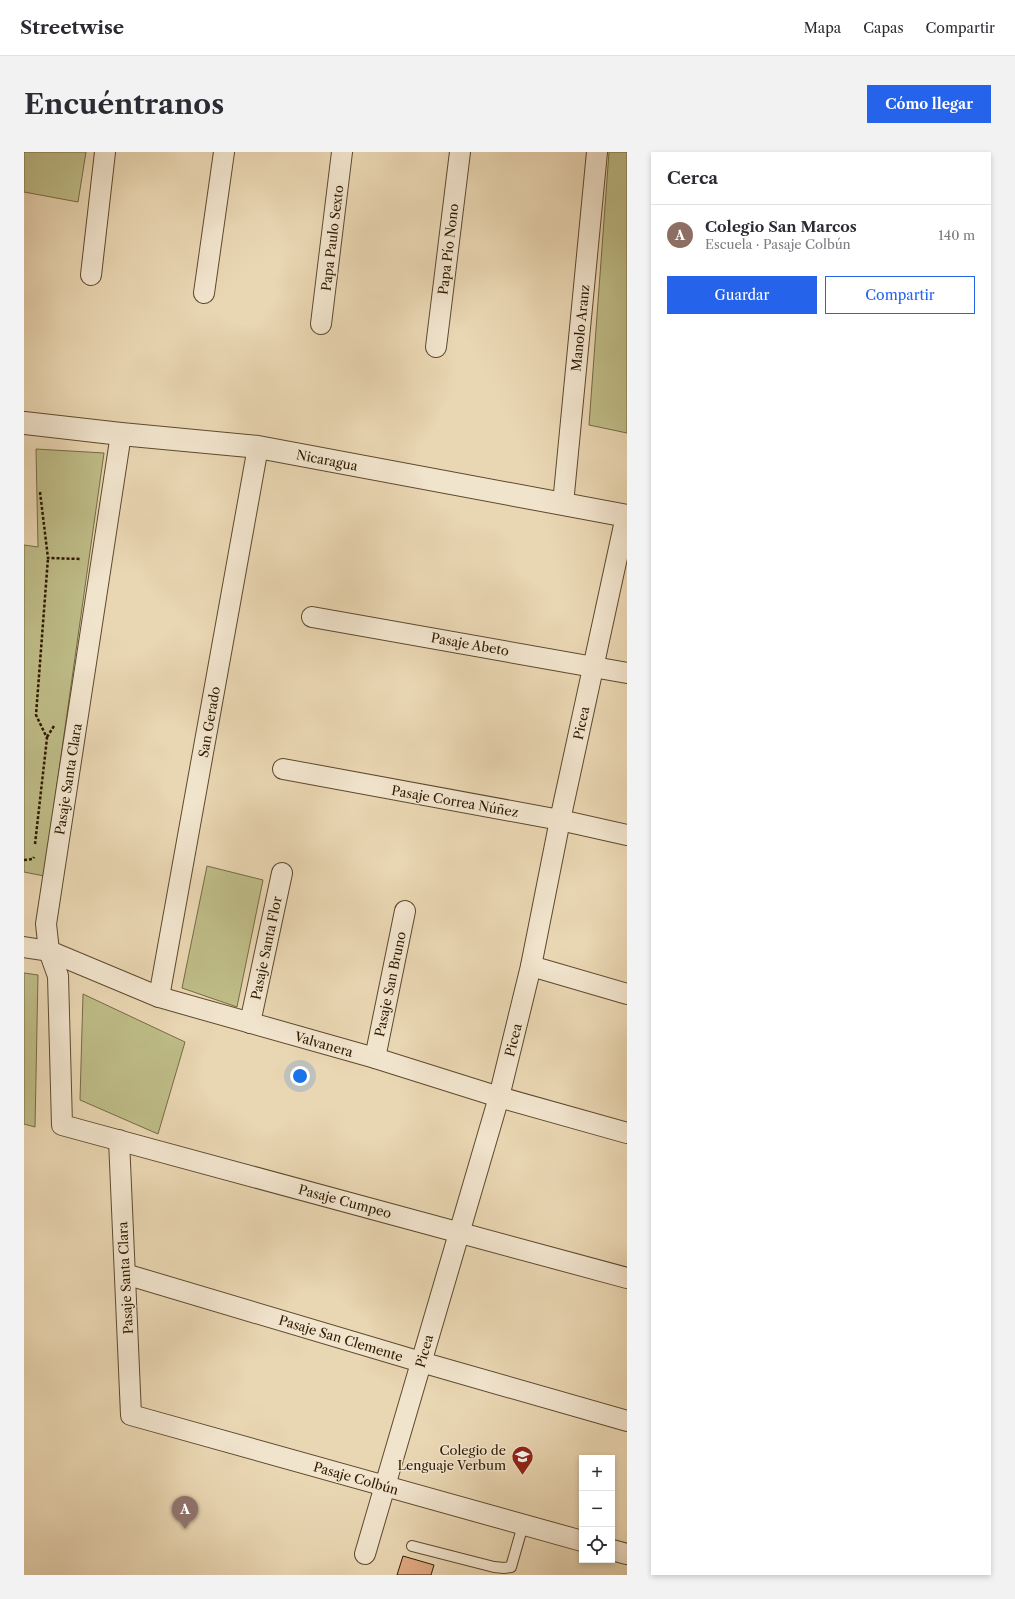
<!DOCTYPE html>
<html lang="es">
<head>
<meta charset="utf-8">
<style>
  body { margin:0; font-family:"Libre Caslon Text",serif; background:#f2f2f3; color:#2b2b33 }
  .controls { position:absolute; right:12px; bottom:12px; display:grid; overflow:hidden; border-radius:0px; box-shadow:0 2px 6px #0003 }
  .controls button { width:36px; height:36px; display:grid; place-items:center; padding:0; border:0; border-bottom:1px solid #e1e1e2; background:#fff; color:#2b2b33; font:20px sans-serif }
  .you { position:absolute; left:276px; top:924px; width:14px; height:14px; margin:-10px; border:3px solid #fff; border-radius:50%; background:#1a73e8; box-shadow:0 0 0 6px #1a73e833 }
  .badge { display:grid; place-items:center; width:26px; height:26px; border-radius:50%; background:#2563eb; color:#fff; font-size:13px; font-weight:700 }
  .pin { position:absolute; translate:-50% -33px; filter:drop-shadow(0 1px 2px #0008) }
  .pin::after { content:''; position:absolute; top:21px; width:14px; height:12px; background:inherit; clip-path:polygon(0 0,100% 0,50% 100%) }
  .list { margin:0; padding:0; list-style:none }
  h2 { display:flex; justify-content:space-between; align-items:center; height:52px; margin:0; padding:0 16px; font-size:17px }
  h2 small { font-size:13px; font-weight:400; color:#7c7c81 }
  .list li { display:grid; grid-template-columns:26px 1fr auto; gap:12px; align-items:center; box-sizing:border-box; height:60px; padding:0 16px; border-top:1px solid #e1e1e2 }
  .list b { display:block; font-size:15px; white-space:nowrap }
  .list p { margin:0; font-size:13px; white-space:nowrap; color:#7c7c81 }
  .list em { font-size:13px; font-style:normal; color:#7c7c81 }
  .actions { display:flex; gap:8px; padding:12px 16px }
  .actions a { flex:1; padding:9px 0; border:1px solid #2563eb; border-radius:0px; text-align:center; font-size:14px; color:#2563eb }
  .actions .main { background:#2563eb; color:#fff }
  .icon { flex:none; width:22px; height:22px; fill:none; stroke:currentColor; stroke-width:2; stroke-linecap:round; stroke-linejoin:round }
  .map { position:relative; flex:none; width:603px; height:1423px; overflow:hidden; border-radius:0px }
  header { display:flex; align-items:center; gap:24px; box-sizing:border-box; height:56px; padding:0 20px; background:#fff; border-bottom:1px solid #e1e1e2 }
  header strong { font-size:19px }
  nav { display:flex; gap:22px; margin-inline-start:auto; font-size:14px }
  .intro { display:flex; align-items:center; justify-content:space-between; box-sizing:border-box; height:96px; padding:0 24px }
  h1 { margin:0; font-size:28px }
  .button { padding:10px 18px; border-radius:0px; background:#2563eb; color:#fff; font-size:14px; font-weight:700 }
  main { display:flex; gap:24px; padding:0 24px }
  aside { flex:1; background:#fff; border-radius:0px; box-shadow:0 2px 6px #0003 }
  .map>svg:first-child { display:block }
</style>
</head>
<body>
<header>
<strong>Streetwise</strong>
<nav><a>Mapa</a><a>Capas</a><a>Compartir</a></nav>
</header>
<div class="intro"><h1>Encuéntranos</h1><a class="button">Cómo llegar</a></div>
<main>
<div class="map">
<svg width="603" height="1423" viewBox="0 0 603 1423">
  <rect width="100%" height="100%" fill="#e9d6b2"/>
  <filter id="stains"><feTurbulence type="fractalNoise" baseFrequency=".005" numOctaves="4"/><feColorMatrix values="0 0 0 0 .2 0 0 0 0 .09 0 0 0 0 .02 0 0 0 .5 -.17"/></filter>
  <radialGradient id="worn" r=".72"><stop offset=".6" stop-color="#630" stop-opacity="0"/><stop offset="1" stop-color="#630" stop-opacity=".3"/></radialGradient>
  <!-- green -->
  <g fill="#bebc87" stroke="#766b44">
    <path d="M0,0H62L54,50L0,40Z"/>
    <path d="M585,0H603V281L565,273Z"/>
    <path d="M12,297L80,301L20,724L0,720V393L14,395Z"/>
    <path d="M183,714L239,728L213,855L158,836Z"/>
    <path d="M0,821L14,823L11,975L0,972Z"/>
    <path d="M59,842L161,890L134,982L56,948Z"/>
  </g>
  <!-- building -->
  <path fill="#e0a882" stroke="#2f1a00" d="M379,1404L410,1413L407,1423H373Z"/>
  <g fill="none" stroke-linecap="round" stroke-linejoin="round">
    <defs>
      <path id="service" d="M388,1394L470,1415L480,1416L487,1415L499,1373"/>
      <g id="minor">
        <path d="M67,123L81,0"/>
        <path d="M180,141L200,0"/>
        <path d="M297,172L318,0"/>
        <path d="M412,195L436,0"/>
        <path d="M97,282L22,772L25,799L34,824L38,973L603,1126"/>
        <path d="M539,352L573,0"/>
        <path d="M288,465L603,521"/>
        <path d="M259,617L536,668L603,683"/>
        <path d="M0,795L25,799L135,845L351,906L475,945L603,981"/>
        <path d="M507,814L603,842"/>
        <path d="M135,845L234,295"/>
        <path d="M226,871L258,721"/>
        <path d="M351,906L381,759"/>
        <path d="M95,988L107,1263L558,1389"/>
        <path d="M101,1122L397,1210L603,1269"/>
        <path d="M588,1398L603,1402"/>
        <path d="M341,1402L475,945L507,814L536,668L602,364"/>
      </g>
      <path id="tertiary" d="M0,271L97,282L234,295L603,364"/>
    </defs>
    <!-- service casing -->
    <use href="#service" stroke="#5e492c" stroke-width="12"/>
    <!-- minor casing -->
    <use href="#minor" stroke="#5e492c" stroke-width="22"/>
    <!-- tertiary casing -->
    <use href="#tertiary" stroke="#5e492c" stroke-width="24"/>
    <!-- path -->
    <g stroke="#2f1a00" stroke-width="2.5" stroke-dasharray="3 2" stroke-linecap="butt">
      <path d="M16,340L24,406L57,407"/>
      <path d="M23,585L30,574"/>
      <path d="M11,692L23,586L12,563L24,406"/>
      <path d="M0,708L9,707L10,705"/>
    </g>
    <!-- service -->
    <use href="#service" stroke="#f1e4cd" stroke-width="10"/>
    <!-- minor -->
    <use href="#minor" stroke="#f1e4cd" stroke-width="20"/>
    <!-- tertiary -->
    <use href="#tertiary" stroke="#f1e4cd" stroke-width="22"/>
  </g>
  <!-- icons -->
  <defs>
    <symbol id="school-pin" viewBox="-11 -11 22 30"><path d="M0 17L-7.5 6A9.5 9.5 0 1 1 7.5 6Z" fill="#8f2418" stroke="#f1e4cd"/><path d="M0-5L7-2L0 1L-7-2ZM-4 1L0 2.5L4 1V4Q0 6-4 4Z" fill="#fff"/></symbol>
  </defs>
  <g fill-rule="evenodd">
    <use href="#school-pin" x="486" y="1292" width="25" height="34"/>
  </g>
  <g text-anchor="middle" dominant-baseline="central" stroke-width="3" stroke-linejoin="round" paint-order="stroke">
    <!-- street labels -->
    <g font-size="13" fill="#2f1a00" stroke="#f1e4cd">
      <text transform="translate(308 86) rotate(-83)">Papa Paulo Sexto</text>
      <text transform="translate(424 97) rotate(-83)">Papa Pío Nono</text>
      <text transform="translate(556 176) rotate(-84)">Manolo Aranz</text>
      <text transform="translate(303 308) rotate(11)">Nicaragua</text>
      <text transform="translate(446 492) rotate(10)">Pasaje Abeto</text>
      <text transform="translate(185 570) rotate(-80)">San Gerado</text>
      <text transform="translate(557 571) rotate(-78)">Picea</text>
      <text transform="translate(44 627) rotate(-81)">Pasaje Santa Clara</text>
      <text transform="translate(431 649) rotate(10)">Pasaje Correa Núñez</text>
      <text transform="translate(242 796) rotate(-78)">Pasaje Santa Flor</text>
      <text transform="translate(366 832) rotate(-78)">Pasaje San Bruno</text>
      <text transform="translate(489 888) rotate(-76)">Picea</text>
      <text transform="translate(300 892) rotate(16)">Valvanera</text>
      <text transform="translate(321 1049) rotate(15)">Pasaje Cumpeo</text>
      <text transform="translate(101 1126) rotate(-93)">Pasaje Santa Clara</text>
      <text transform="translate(317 1186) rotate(17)">Pasaje San Clemente</text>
      <text transform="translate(400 1199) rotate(-74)">Picea</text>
      <text transform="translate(332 1326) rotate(16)">Pasaje Colbún</text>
    </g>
    <!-- poi labels -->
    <g font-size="13" fill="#2f1a00" stroke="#f1e4cd" text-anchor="end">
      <text x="482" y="1298">Colegio de<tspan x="482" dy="15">Lenguaje Verbum</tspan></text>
    </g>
  </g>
  <rect width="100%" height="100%" filter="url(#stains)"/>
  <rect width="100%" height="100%" fill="url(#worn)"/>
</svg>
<div class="controls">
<button>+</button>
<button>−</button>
<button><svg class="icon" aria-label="locate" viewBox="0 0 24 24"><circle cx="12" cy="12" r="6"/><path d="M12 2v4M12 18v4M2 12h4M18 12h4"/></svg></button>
</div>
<div class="you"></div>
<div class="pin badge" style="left:161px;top:1377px;background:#8d6e63">A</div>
</div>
<aside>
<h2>Cerca<small></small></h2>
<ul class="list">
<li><span class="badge" style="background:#8d6e63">A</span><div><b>Colegio San Marcos</b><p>Escuela · Pasaje Colbún</p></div><em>140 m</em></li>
</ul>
<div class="actions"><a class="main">Guardar</a><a>Compartir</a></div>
</aside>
</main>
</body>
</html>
